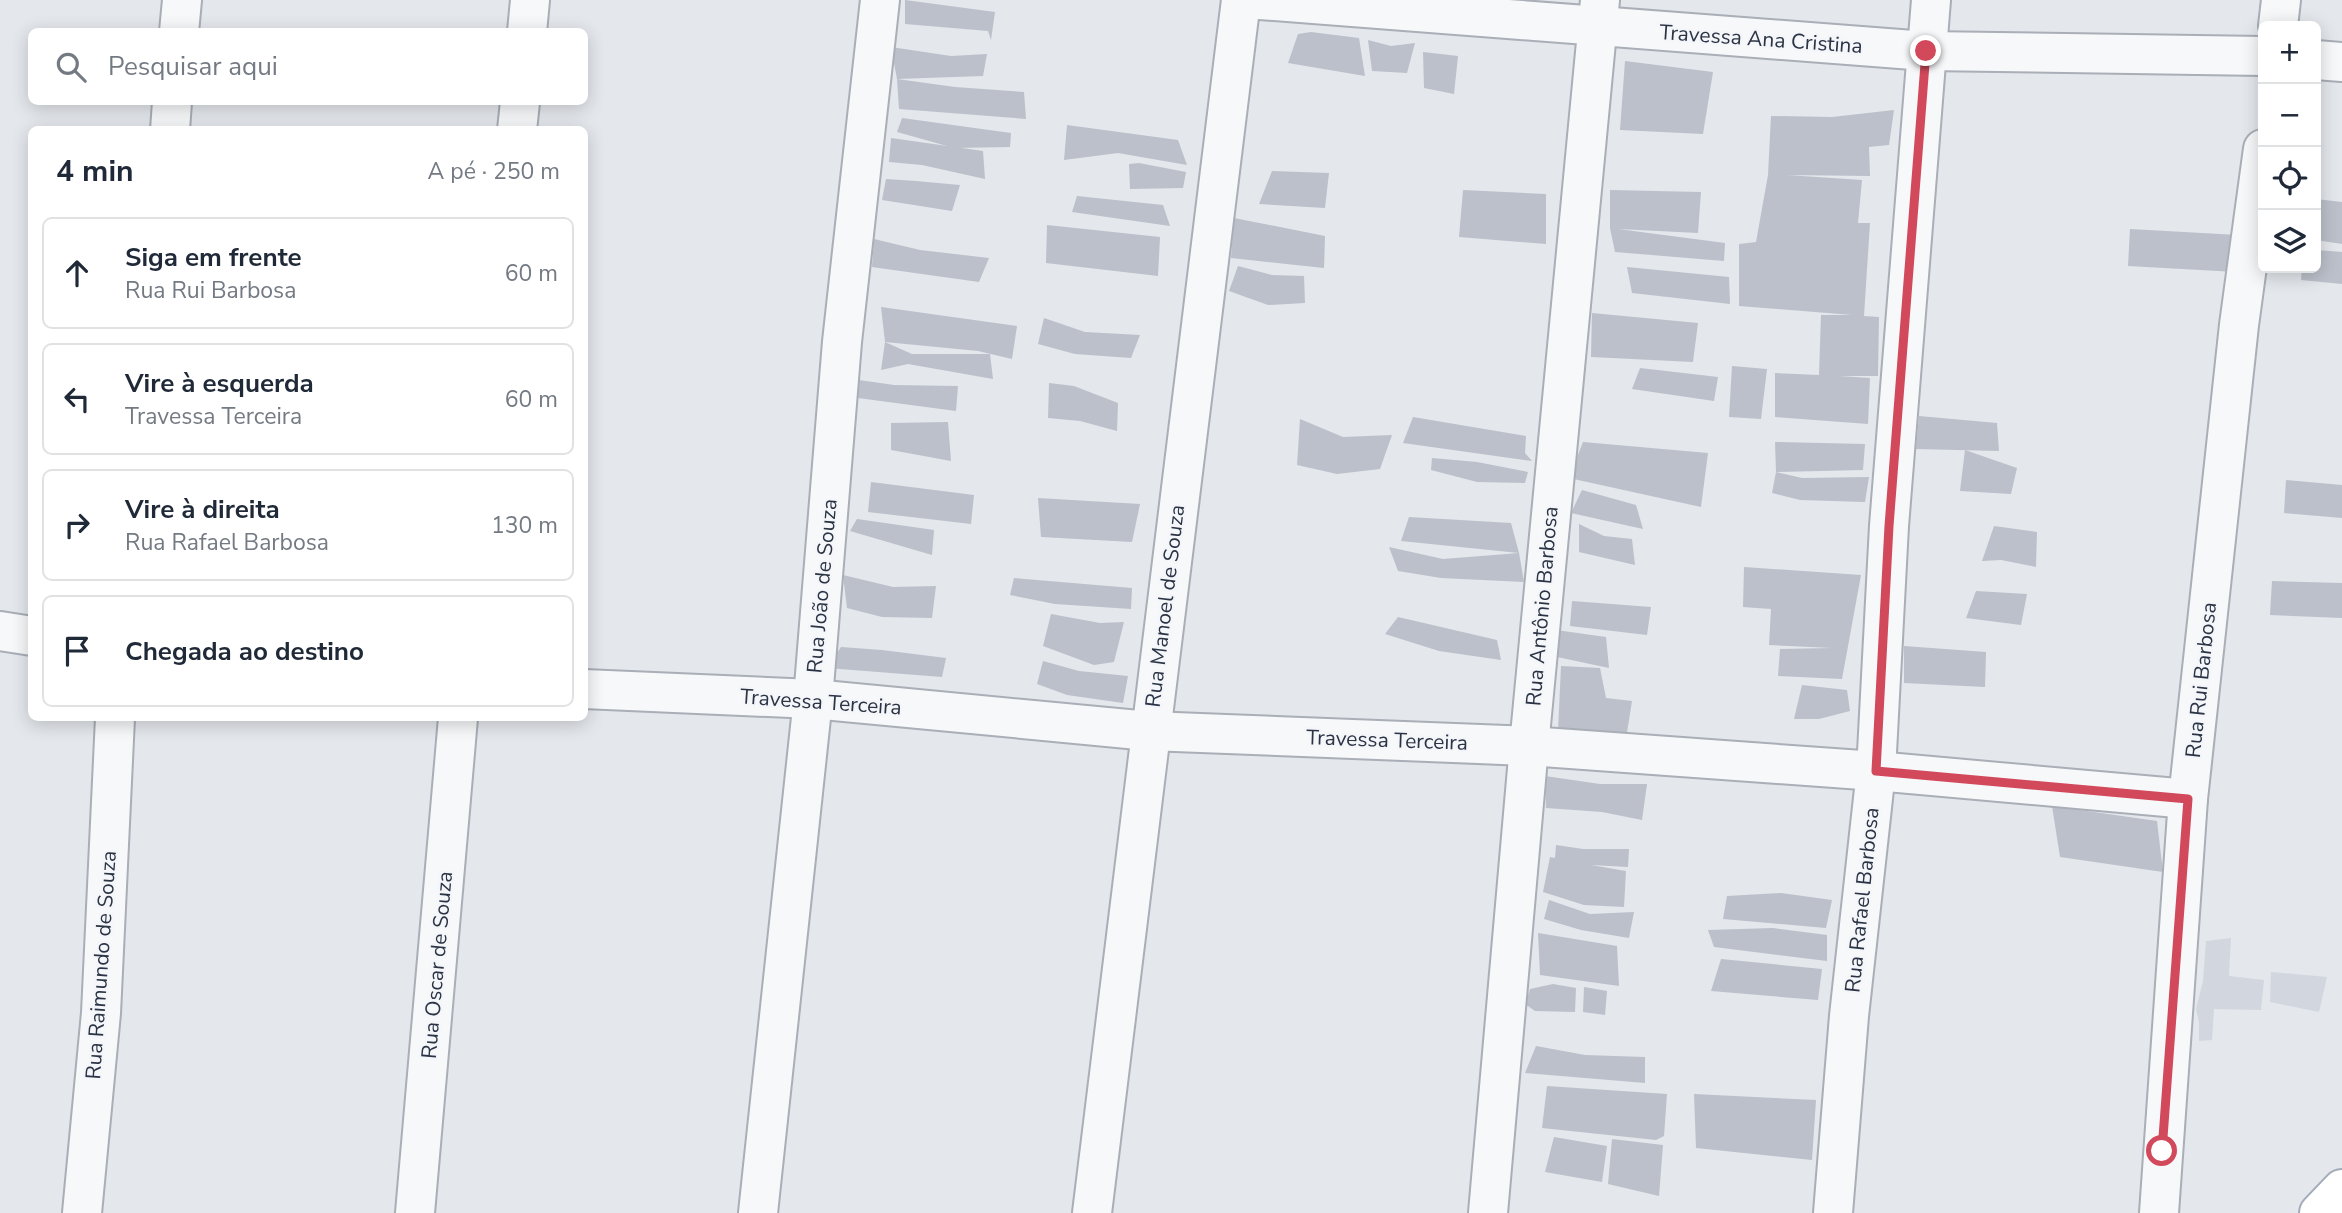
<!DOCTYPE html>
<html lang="pt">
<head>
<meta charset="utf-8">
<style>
  body { margin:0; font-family:"Nunito Sans",sans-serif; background:#f6f6f7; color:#1f2937 }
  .controls { position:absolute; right:21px; top:21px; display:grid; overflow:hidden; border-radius:10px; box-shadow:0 4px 18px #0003 }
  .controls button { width:63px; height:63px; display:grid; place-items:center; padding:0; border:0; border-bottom:2px solid #e0e1e3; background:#fff; color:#1f2937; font:35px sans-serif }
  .stop { position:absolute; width:21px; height:21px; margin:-16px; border:5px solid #d1495b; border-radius:50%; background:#fff }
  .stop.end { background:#d1495b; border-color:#fff; box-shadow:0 2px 7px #0008 }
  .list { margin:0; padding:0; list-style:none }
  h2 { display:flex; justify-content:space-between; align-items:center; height:91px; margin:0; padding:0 28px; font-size:30px }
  h2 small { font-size:23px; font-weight:400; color:#747a83 }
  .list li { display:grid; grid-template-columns:46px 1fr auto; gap:21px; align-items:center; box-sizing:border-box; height:112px; margin:0 14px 14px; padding:0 14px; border:2px solid #e0e1e3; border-radius:10px }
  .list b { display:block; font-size:26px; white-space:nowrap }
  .list p { margin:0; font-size:23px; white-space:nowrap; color:#747a83 }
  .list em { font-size:23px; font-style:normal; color:#747a83 }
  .icon { flex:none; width:38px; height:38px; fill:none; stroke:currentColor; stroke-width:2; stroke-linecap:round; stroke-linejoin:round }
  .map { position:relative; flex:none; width:2342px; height:1213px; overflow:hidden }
  .search { position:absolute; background:#fff; box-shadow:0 4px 18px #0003; left:28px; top:28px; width:560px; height:77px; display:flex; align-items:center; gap:18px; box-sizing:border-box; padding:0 24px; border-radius:10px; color:#747a83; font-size:26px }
  .panel { position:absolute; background:#fff; box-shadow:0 4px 18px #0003; left:28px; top:126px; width:560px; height:595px; border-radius:10px }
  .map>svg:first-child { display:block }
</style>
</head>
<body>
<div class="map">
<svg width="2342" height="1213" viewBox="0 0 2342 1213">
  <rect width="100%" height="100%" fill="#e4e7ec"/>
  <!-- built -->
  <g fill="#d2d6de">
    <path d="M2231,938L2229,976L2264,980L2261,1010L2214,1009L2212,1040L2199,1041V1022L2196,1009L2203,981L2206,941Z"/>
    <path d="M2271,972L2327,977L2319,1012L2270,1002Z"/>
  </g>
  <!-- building -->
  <g fill="#bbc0ca">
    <path d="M905,0L995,12L991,40L988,31L905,24Z"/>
    <path d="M1311,32L1359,38L1365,76L1288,63L1298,34Z"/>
    <path d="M1368,40L1391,46L1415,43L1407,73L1372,71Z"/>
    <path d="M891,47L951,56L987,54L983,76L897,79Z"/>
    <path d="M1423,52L1458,56L1454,94L1424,88Z"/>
    <path d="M1625,61L1713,72L1703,134L1620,130Z"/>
    <path d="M897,79L955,87L1024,92L1026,119L899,109Z"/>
    <path d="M1894,110L1889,145L1869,147L1870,176L1787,175L1862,180L1858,223H1870L1864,316L1879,317L1878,376H1839L1870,378L1868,424L1775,417V373L1819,375L1821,315H1852L1739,306V244L1756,242L1768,175L1771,116L1832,117Z"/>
    <path d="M902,118L1011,133L1010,147L954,148L897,132Z"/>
    <path d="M1067,125L1178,140L1187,165L1118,153L1064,160Z"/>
    <path d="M891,138L983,151L985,179L922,165L889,162Z"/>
    <path d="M1139,163L1186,172L1183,188L1130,189L1129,164Z"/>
    <path d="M1272,171L1329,173L1325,208L1259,204Z"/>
    <path d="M886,179L916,181L960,185L952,211L882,200Z"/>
    <path d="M1463,190L1546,194V244L1459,237Z"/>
    <path d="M1610,190L1701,192L1698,233L1618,229L1725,243L1724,261L1615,252L1610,228Z"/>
    <path d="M1077,196L1163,205L1170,226L1072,212Z"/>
    <path d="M2316,199L2342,202V244L2316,240Z"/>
    <path d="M1234,218L1325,236L1324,268L1231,258Z"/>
    <path d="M1047,225L1160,237L1158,276L1046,263Z"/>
    <path d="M2130,229L2238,235L2236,272L2128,266Z"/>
    <path d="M874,239L920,250L989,258L979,282L872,267Z"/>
    <path d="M2316,250L2342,252V284L2301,280L2302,268H2316Z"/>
    <path d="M1238,266L1272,275L1304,276L1305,303L1268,305L1229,291Z"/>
    <path d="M1627,267L1729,277L1730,304L1632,293Z"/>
    <path d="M881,307L1017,326L1012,359L978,351L885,342Z"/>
    <path d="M1592,313L1698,323L1693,362L1591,357Z"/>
    <path d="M1044,318L1085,332L1140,335L1131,358L1075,354L1038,344Z"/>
    <path d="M885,342L912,354H990L993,379L908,364L881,370Z"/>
    <path d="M1732,366L1767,369L1761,419L1729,417Z"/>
    <path d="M1640,368L1718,377L1714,401L1632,389Z"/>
    <path d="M859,380L894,385L958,386L956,411L858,398Z"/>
    <path d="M1049,383L1074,386L1118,403L1117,431L1080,421L1048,418Z"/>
    <path d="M1919,416L1997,423L1999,451L1916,449Z"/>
    <path d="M1413,417L1526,436L1525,453L1532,461L1403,443Z"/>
    <path d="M1300,419L1343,437L1392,435L1380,469L1337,474L1297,465Z"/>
    <path d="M948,422L951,461L891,450V423Z"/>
    <path d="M1583,442L1708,453L1701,507L1569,478Z"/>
    <path d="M1775,442L1865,444L1863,470L1776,472Z"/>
    <path d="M1965,450L2017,468L2011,494L1960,491Z"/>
    <path d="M1432,458L1477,462L1528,472L1525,483L1477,482L1431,470Z"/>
    <path d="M1776,472L1802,478L1869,477L1865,502L1800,500L1772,493Z"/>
    <path d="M2286,480L2342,485V518L2284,513Z"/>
    <path d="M871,482L974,495L971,524L868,512Z"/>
    <path d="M1582,490L1636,505L1643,529L1571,513Z"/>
    <path d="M1038,498L1140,504L1132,542L1041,537Z"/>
    <path d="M1409,517L1511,523L1519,553L1401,541Z"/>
    <path d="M857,519L934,530L932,555L850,531Z"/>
    <path d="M1579,524L1604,536L1632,539L1635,565L1579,552Z"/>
    <path d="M1994,526L2037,532L2036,567L2001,560L1982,561Z"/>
    <path d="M1389,547L1443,559L1519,553L1524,582L1441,578L1398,571Z"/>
    <path d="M1744,567L1861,575L1842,679L1778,676L1780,649L1832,648L1769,645L1771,609L1743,607Z"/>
    <path d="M843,575L893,587L936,586L932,618L882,617L847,608Z"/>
    <path d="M1014,578L1132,588L1131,609L1055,604L1010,595Z"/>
    <path d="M2272,581L2342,583V618L2270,615Z"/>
    <path d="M1976,591L2027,594L2021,625L1966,618Z"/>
    <path d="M1572,601L1651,607L1647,635L1570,626Z"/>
    <path d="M1051,614L1100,623L1124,622L1114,662L1094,665L1043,646Z"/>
    <path d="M1398,617L1497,640L1501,660L1439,651L1385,634Z"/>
    <path d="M1556,630L1606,637L1609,668L1557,657Z"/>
    <path d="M1904,646L1986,652L1985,687L1904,683Z"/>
    <path d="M841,647L882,650L946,658L942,677L827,668Z"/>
    <path d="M1043,661L1079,671L1128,676L1123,703L1067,695L1037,684Z"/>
    <path d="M1561,666L1600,668L1606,698L1632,701L1626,739L1558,731Z"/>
    <path d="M1802,685L1847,690L1850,711L1819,719H1794Z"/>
    <path d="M1545,776L1600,784H1647L1642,820L1602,812L1546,808Z"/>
    <path d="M2052,806L2157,821L2163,872L2060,857Z"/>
    <path d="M1556,845L1583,849H1629L1628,867L1591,865L1626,871L1624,907L1584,905L1543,892L1550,857L1555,858Z"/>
    <path d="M1781,893L1832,900L1826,928L1723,919L1727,896Z"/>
    <path d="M1549,900L1590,914L1634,912L1629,938L1581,930L1544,919Z"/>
    <path d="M1773,928L1827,935V961L1714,947L1708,930Z"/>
    <path d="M1538,933L1617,946L1619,986L1540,975Z"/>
    <path d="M1721,959L1822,969L1818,1000L1711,991Z"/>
    <path d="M1553,984L1576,988L1575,1012L1535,1011L1525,1004L1530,989Z"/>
    <path d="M1584,987L1607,991L1605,1015L1583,1012Z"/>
    <path d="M1536,1046L1585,1055L1645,1057V1083L1525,1073Z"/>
    <path d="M1547,1086L1667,1094L1664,1136L1656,1140L1542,1128Z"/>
    <path d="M1694,1094L1816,1100L1812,1160L1696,1148Z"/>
    <path d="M1554,1137L1607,1146L1602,1182L1545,1172Z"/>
    <path d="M1612,1139L1663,1145L1659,1196L1608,1184Z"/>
  </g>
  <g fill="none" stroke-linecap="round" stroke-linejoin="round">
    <defs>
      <g id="minor">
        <path d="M1260,0L1926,51L2263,56"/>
        <path d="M2278,26L2281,0"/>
        <path d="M179,32L182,0"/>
        <path d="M527,32L530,0"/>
        <path d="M2316,60L2342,62"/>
        <path d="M170,130L172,102"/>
        <path d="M517,130L520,102"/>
        <path d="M0,631L32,636"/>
        <path d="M584,689L813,699L1149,731L1529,746L1876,771L2188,799"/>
        <path d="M82,1213L101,1013L115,718"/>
        <path d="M415,1213L458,718"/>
        <path d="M758,1213L813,699L842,342L880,0"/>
        <path d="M1092,1213L1241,0"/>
        <path d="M1488,1213L1529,746L1600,0"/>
        <path d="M1833,1213L1849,1016L1876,771L1889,526L1931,0"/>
        <path d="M2159,1213L2188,799L2239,325L2263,149"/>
      </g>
      <path id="major" d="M2319,1213L2342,1189"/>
    </defs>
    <!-- minor casing -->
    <use href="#minor" stroke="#a9aeb7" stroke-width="42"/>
    <!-- major casing -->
    <use href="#major" stroke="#a3abb8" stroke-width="42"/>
    <!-- minor -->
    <use href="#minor" stroke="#f7f8fa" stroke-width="38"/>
    <!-- major -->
    <use href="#major" stroke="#fff" stroke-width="38"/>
  </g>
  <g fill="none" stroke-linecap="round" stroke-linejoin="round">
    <!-- route -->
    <path stroke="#d1495b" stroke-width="9" d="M1926,51L1889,526L1876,771L2188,799L2162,1151"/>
  </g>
  <g text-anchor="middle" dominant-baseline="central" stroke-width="5" stroke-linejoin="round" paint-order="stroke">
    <!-- street labels -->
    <g font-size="21" fill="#2b3445" stroke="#f4f6f9">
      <text transform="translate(1761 39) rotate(4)">Travessa Ana Cristina</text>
      <text transform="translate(822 586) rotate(-85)">Rua João de Souza</text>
      <text transform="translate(1165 606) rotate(-83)">Rua Manoel de Souza</text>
      <text transform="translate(1542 606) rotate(-85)">Rua Antônio Barbosa</text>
      <text transform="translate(2201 680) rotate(-84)">Rua Rui Barbosa</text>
      <text transform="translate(821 702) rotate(4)">Travessa Terceira</text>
      <text transform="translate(1387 740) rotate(2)">Travessa Terceira</text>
      <text transform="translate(1862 900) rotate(-84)">Rua Rafael Barbosa</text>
      <text transform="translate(101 965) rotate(-86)">Rua Raimundo de Souza</text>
      <text transform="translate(437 965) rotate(-85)">Rua Oscar de Souza</text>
    </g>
  </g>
</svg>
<div class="controls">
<button>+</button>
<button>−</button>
<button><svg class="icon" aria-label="locate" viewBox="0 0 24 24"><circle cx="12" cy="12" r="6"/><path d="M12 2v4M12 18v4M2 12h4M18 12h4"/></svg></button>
<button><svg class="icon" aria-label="layers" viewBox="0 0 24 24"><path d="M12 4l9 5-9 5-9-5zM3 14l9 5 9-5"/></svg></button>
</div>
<div class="stop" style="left:2162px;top:1151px"></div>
<div class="stop end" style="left:1926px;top:51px"></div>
<div class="search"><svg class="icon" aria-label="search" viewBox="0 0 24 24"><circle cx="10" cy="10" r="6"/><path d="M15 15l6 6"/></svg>Pesquisar aqui</div>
<section class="panel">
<h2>4 min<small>A pé · 250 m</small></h2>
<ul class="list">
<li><svg class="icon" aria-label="ahead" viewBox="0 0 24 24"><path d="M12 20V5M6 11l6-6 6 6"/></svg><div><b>Siga em frente</b><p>Rua Rui Barbosa</p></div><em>60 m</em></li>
<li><svg class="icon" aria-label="left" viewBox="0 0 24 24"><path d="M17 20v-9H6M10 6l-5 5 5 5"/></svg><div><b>Vire à esquerda</b><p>Travessa Terceira</p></div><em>60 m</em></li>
<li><svg class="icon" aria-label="right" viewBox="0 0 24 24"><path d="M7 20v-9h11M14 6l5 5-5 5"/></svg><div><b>Vire à direita</b><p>Rua Rafael Barbosa</p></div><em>130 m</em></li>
<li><svg class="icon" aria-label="arrive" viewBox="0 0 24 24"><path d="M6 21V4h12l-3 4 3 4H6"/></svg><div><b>Chegada ao destino</b></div></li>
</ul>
</section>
</div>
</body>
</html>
